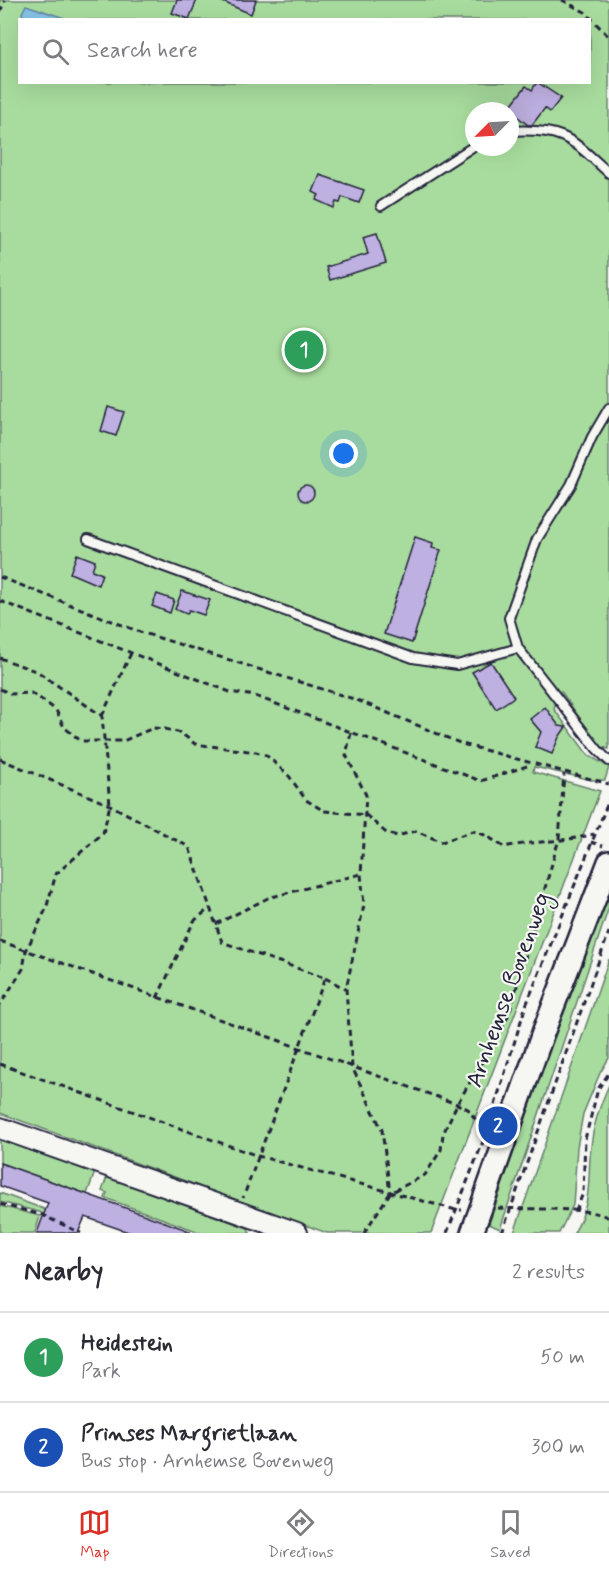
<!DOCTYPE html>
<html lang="en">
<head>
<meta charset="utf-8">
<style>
  body { margin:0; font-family:Mynerve,sans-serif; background:#f7f7f7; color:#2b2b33 }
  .compass { position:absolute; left:465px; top:102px; width:54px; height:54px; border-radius:50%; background:#fff; box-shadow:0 6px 24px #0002; rotate:246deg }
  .you { position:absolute; left:344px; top:454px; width:21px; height:21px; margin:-15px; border:4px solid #fff; border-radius:50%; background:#1a73e8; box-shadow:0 0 0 9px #1a73e833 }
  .badge { display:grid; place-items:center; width:39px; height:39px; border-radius:50%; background:#d93025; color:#fff; font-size:20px; font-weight:700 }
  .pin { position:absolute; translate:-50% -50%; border:3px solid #fff; box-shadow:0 2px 6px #0006 }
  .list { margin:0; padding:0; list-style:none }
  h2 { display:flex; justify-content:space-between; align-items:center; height:78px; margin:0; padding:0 24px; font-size:26px }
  h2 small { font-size:20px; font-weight:400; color:#7c7c81 }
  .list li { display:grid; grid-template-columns:39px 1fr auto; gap:18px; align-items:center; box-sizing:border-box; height:90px; padding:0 24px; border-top:2px solid #e1e1e2 }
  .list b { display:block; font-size:22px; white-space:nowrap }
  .list p { margin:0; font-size:20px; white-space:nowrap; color:#7c7c81 }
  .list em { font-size:20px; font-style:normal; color:#7c7c81 }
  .icon { flex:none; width:33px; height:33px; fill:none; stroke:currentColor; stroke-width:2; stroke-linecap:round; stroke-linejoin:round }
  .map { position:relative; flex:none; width:609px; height:1233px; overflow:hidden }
  .search { position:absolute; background:#fff; box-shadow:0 6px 24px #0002; left:18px; right:18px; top:18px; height:66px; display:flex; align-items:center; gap:15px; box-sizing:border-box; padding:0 21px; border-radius:0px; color:#7c7c81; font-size:22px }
  .sheet { height:258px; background:#fff }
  nav { display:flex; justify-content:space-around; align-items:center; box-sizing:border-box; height:84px; border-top:2px solid #e1e1e2; background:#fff; font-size:16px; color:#7c7c81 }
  nav a { display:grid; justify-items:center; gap:3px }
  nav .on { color:#d93025 }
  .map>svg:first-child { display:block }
</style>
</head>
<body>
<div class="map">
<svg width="609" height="1233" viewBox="0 0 609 1233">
  <rect width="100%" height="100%" fill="#f6f6f2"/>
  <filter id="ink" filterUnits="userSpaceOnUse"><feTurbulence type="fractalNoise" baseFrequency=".0167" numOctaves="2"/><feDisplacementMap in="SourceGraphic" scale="12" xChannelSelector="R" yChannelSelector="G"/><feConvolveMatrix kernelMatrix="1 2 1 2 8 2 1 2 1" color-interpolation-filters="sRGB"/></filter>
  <g filter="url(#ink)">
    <!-- green -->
    <g fill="#a8dc9e" stroke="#657f6c" stroke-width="1.5" fill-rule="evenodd">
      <path d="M0,0H609V749L599,746L561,691L554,709L588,755L609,767L605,780H592L534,767L533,772L600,791L431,1233H327L0,1113ZM20,20H590V82H20ZM474,111H510V147H474Z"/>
      <path d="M609,873V907L500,1229L489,1224Z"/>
      <path d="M609,959V1058L600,1073L583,1114L577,1147L573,1205L559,1233H514Z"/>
      <path d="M609,1085V1233H574C593,1200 587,1183 591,1147C593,1125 600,1105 609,1085Z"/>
      <path d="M0,1138L95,1172L87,1194L0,1163Z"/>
      <path d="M107,1177L248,1228L250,1233H202L105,1198L107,1193L102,1191Z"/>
      <path d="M0,1193L74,1220H57L39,1212L0,1202Z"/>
      <path d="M0,1206L40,1216L35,1233H0Z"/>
    </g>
    <!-- water -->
    <path fill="#87c3e7" stroke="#5f83a2" stroke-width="1.5" d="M26,5L67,19H24L22,13Z"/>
    <!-- building -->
    <g fill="#beb0e1" stroke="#22223b" stroke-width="1.5">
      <path d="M177,0H197L189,19L172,13Z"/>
      <path d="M218,0H256L251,14Z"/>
      <path d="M537,82L561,98L550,112L545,108L532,125H528L508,109L526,86L532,90Z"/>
      <path d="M320,175L364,190L359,203L342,197L340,203L336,202L334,208L316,200L319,195L313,192Z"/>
      <path d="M377,233L386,263L330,280L326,267L368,254L363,237Z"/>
      <path d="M108,407L124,412L116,436L101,431Z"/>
      <circle cx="306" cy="493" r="8"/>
      <path d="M415,537L433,543L432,548L441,550L412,643L384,634Z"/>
      <path d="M77,554L95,561L92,570L102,574L98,585L70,573Z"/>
      <path d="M182,591L210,600L204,615L189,610L187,614L175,609Z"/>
      <path d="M157,594L174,600L170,613L152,606Z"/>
      <path d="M491,662L514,697L496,709L472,672Z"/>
      <path d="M545,707L559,726L566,727L559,737L552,754L535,747L541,732L530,719Z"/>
      <path d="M0,1163L190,1231V1233H131L85,1217L78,1233H37L48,1203L0,1186Z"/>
    </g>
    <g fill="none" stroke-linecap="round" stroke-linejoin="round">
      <defs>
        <g id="service">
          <path d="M510,131C565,128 571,139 609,173"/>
          <path d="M381,206L474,146"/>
          <path d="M609,408L592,437L571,485L537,539L509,618L518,648L597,749L609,761"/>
          <path d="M88,539L413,658L457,665L518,648"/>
        </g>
        <path id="tertiary" d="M0,1128L297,1233"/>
        <path id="secondary" d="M472,1233L543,1033L609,862"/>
      </defs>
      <!-- service casing -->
      <use href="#service" stroke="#22223b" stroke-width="12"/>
      <!-- tertiary casing -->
      <use href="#tertiary" stroke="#22223b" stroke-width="24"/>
      <!-- secondary casing -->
      <use href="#secondary" stroke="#22223b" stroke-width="26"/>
      <!-- path -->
      <g stroke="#22223b" stroke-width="3" stroke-dasharray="6 4.5" stroke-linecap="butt">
        <path d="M562,0L585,12L609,37"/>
        <path d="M0,12L5,0"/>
        <path d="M0,577L140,632L357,700L462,744L609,784"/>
        <path d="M0,601L230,692L255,696L481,781L530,765"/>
        <path d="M0,658L38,672L102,716L110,805L103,833L56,874L46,909L26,951L23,969L0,1005"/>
        <path d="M0,689L11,694L31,693L45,702L56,710L64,727L81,741H123L153,728L165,729L181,733L195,744L256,752L266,755L289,776L306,800L324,811L366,815L385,832L397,836L416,831L442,842L473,831L485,835L504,847C533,841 565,842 594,834"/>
        <path d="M102,716L131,653"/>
        <path d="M351,733L346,755L366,795L361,874L364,905L346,989L352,1067L382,1130L390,1193"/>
        <path d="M0,759L110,805L189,847L222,942L325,978L243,1198"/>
        <path d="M591,842L603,846"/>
        <path d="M216,924L268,898L361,874"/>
        <path d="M0,941L457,1104L468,1109L486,1134"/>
        <path d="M325,978L346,989"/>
        <path d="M157,998L194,921L210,908"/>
        <path d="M0,1064L258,1156L456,1210H462"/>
        <path d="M0,1204L42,1215L81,1233"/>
        <path d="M498,1208C524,1210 589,1206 609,1218"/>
        <path d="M576,1211L583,1193L585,1139L598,1089L609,1073"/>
        <path d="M364,1233L390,1193L425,1175L441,1150L443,1134L457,1104L497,1037L509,1014L559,839L564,774"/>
        <path d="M447,1233L486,1134L525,1008L609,800"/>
        <path d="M502,1233L609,932"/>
      </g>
      <!-- service -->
      <use href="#service" stroke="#f6f6f2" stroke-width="8"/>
      <!-- tertiary -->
      <use href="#tertiary" stroke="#f6f6f2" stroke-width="20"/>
      <!-- secondary -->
      <use href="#secondary" stroke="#f6f6f2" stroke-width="21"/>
    </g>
  </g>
  <g text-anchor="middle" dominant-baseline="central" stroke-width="4.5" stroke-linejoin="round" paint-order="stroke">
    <!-- street labels -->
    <g font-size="24" fill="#22223b" stroke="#f6f6f2">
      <text transform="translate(509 990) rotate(-70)">Arnhemse Bovenweg</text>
    </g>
  </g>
</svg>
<svg class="compass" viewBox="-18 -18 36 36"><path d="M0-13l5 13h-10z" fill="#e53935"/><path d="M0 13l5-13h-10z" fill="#7c7c81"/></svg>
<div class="you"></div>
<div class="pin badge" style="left:304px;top:350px;background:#2e9e5b">1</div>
<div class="pin badge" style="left:498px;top:1126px;background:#1a4fb4">2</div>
<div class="search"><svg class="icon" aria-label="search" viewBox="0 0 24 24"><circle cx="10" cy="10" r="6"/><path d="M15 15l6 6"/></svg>Search here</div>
</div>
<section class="sheet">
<h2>Nearby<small>2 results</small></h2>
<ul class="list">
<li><span class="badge" style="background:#2e9e5b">1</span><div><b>Heidestein</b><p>Park</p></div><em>50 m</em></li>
<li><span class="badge" style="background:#1a4fb4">2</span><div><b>Prinses Margrietlaan</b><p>Bus stop · Arnhemse Bovenweg</p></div><em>300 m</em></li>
</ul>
</section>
<nav>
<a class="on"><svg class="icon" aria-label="map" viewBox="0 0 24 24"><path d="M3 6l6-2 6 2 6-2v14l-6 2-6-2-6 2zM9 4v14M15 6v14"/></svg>Map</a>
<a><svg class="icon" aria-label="directions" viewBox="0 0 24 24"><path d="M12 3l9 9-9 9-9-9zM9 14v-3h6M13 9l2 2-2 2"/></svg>Directions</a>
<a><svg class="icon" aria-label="saved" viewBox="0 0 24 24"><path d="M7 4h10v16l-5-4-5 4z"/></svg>Saved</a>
</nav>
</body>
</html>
